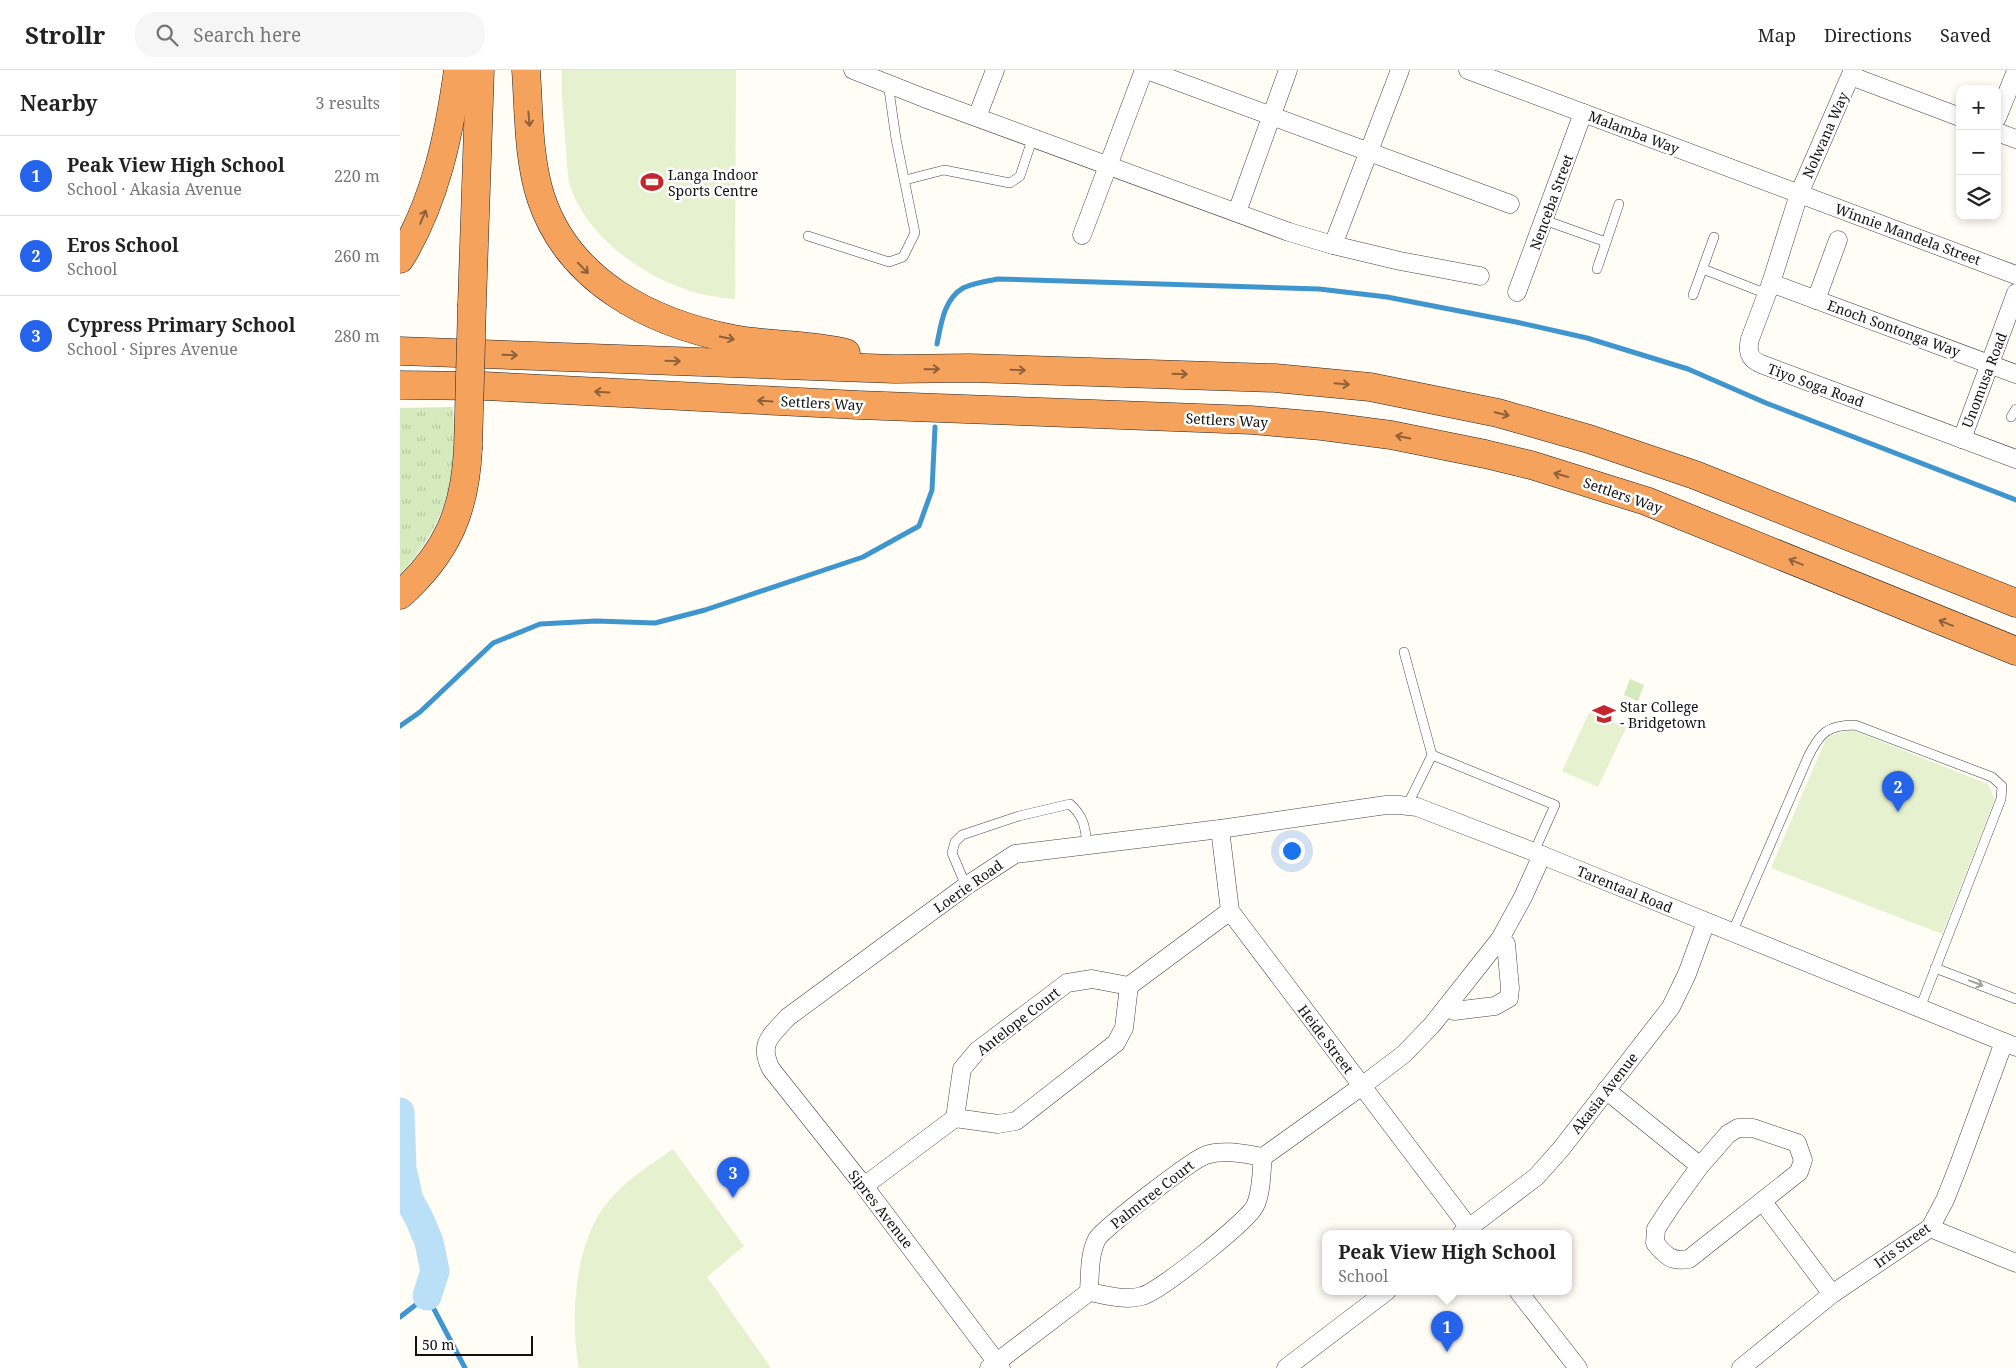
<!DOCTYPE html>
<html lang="en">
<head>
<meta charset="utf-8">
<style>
  body { margin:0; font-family:"Noto Serif",serif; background:#f6f6f6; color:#222 }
  .controls { position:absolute; right:15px; top:15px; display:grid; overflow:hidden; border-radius:10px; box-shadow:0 2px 8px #0003 }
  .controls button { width:45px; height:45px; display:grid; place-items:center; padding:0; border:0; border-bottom:1px solid #e0e0e0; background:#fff; color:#222; font:25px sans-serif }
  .scale { position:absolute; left:15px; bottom:12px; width:118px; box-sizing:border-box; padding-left:5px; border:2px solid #111; border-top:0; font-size:14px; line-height:18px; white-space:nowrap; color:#111; -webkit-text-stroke:4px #fff; paint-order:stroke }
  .you { position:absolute; left:891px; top:780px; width:18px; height:18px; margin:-12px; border:4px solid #fff; border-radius:50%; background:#1a73e8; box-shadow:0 0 0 8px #1a73e833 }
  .badge { display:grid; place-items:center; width:32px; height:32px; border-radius:50%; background:#2563eb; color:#fff; font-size:16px; font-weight:700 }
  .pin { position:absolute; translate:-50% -41px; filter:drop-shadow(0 1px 2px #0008) }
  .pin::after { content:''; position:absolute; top:26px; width:18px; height:15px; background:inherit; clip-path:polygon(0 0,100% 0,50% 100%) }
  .popup { position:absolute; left:922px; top:1160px; width:250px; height:65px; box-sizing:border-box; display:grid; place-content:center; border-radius:10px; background:#fff; filter:drop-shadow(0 1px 4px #0005); font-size:16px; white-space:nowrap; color:#767676 }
  .popup b { font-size:19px; color:#222 }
  .popup::after { content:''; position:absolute; left:50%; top:100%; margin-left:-10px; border:10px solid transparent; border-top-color:#fff }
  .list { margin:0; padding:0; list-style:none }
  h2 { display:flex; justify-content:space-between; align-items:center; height:65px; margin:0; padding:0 20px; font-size:21px }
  h2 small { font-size:16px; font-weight:400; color:#767676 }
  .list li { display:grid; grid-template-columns:32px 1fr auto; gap:15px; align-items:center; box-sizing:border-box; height:80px; padding:0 20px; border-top:1px solid #e0e0e0 }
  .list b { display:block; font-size:19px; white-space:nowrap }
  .list p { margin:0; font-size:16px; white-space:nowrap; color:#767676 }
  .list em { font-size:16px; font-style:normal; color:#767676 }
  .icon { flex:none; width:28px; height:28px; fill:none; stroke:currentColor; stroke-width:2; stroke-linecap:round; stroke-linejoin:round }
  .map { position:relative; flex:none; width:1616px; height:1298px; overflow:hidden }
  header { display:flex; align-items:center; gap:30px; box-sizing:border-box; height:70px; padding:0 25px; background:#fff; border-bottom:1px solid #e0e0e0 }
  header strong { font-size:24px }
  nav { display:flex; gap:28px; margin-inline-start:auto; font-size:18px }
  .search { width:350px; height:45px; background:#f6f6f6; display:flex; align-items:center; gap:12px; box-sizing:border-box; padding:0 18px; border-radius:20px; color:#767676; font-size:19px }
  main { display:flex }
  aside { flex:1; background:#fff }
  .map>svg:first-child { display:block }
</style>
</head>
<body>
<header>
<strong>Strollr</strong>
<div class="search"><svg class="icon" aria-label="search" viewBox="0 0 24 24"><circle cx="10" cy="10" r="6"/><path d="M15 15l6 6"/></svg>Search here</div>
<nav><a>Map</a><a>Directions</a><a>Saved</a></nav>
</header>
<main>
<aside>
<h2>Nearby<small>3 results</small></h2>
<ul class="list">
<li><span class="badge">1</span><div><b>Peak View High School</b><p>School · Akasia Avenue</p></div><em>220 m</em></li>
<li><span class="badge">2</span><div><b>Eros School</b><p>School</p></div><em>260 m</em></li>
<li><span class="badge">3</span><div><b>Cypress Primary School</b><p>School · Sipres Avenue</p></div><em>280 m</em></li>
</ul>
</aside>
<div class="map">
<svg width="1616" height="1298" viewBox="0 0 1616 1298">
  <defs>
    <pattern id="grass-tufts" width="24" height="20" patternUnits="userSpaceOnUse" patternTransform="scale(1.25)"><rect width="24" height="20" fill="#d5ebbd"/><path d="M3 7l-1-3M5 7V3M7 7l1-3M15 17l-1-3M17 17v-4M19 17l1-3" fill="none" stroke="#b6c8a1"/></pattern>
  </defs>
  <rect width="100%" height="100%" fill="#fffdf5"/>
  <!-- grass -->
  <g fill="url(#grass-tufts)">
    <path d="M53,337C57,406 49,452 0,504V338Z"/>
    <path d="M1230,609L1244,615L1238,631L1224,625Z"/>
  </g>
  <!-- pitch -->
  <g fill="#e6f2cf">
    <path d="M162,0H336L335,229C317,227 299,225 282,218C235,202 177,157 168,106L162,29Z"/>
    <path d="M1190,641L1226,658L1198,717L1162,701Z"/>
    <path d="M1452,660L1588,714L1595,729L1542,864L1371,798L1427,666Z"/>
    <path d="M273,1079L344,1176L307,1207L371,1298H179C170,1249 174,1180 203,1138C221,1113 248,1096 273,1079Z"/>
  </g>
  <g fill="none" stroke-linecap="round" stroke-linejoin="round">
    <!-- stream -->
    <g stroke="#3f96cf" stroke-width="5">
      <path d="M537,274C541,254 544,229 563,218C573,213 587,211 598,209L919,219L987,227L1116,252L1187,268L1288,299L1366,333L1616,430"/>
      <path d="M0,656L20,642L93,573L140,554L196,551L255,553L305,540L463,487L519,456L532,420L535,357"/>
      <path d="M0,1247L27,1226L65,1298"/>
    </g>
    <!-- river -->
    <path stroke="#b9e0f7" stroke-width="29" d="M0,1042L2,1099L9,1130L19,1148L29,1172L35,1201L27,1226"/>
    <defs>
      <g id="service">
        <path d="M505,110L544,100L610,113L620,106L633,67"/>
        <path d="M1144,150L1206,172"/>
        <path d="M408,166L489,192L503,187L515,163L496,69L488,13"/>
        <path d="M1197,199L1219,134"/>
        <path d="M1303,199L1367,224"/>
        <path d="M1293,225L1314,167"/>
        <path d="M1611,347L1616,339"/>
        <path d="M1004,582L1032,685L1007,736"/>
        <path d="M1032,685L1155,735L1134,782"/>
        <path d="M566,816L552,783L555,772L562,765L619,746L670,734C684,747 685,756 687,774"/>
        <path d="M1332,863L1408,687C1420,663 1427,655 1455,655L1592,707L1602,716L1601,729L1520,938"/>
        <path d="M1535,898L1616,929"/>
      </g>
      <g id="minor">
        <path d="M453,0L524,28L889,162L933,175L1000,0"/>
        <path d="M747,0L1110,134"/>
        <path d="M1068,0L1616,205"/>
        <path d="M1453,0L1399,124L1371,213L1350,269C1347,281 1349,289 1361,294L1616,389"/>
        <path d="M1451,6L1560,47"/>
        <path d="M577,47L595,0"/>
        <path d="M1597,48L1616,1"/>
        <path d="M1597,62L1616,69"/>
        <path d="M837,142L888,0"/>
        <path d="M682,165L744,0"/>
        <path d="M933,175L1000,191L1080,206"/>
        <path d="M1371,213L1616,304"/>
        <path d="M1117,222L1183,43"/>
        <path d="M1416,230L1438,170"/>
        <path d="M1562,369L1616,223"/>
        <path d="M820,759L830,841L1073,1163"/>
        <path d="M1047,936L1054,941L1095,936L1109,928L1110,918L1106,874L1100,869"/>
        <path d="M1206,1020L1300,1096"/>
        <path d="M555,1048L562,999L577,981L667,913L692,909L729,916"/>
        <path d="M1338,1058H1353L1397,1073L1403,1090L1399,1102L1289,1189C1271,1192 1266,1186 1255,1173L1256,1159L1271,1136L1300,1096L1328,1064Z"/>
        <path d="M464,1116L555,1048L598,1054L616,1051L716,973L724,958L729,916L830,841"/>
        <path d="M1363,1132L1432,1224"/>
        <path d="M1530,1158L1616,1193"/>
        <path d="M1062,1163L1136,1107L1161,1079L1271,937L1287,904L1306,852"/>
        <path d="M1118,1221L1178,1298"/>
        <path d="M689,1222C690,1206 689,1184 697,1169C704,1158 793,1089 806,1085C824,1079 845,1084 863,1087L962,1016L1004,984L1032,955L1100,869L1123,827L1142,785"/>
        <path d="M589,1298L689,1222C706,1225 725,1231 742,1226C759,1222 848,1151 855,1136C862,1122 861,1102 863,1087"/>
        <path d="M601,1298L464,1116L371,999C358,973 371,966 388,947L566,816L615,784L820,759L986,735H999L1017,737L1134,782L1616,977"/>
        <path d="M886,1298L987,1221"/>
        <path d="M1341,1298L1432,1224L1530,1158L1545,1130L1558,1097L1604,972"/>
      </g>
      <g id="motorway">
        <path d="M126,0C129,42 128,88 141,128C169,212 251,253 333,269C370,276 409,274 446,283"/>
        <path d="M0,189C35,132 49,66 58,0"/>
        <path d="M72,234L80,0"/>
        <path d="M0,281L495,299L569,298L875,308L970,317L1098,343L1189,369L1295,405L1616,533"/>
        <path d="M0,315L84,316L458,335L851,350L922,356L991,365L1085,384L1131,395L1246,431L1616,581"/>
        <path d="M0,525C47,483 65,441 68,379"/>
      </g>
    </defs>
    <!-- service casing -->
    <use href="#service" stroke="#444" stroke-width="10"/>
    <!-- minor casing -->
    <use href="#minor" stroke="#444" stroke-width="19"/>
    <!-- motorway casing -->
    <use href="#motorway" stroke="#222" stroke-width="29"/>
    <!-- service -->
    <use href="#service" stroke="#fff" stroke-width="9"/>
    <!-- minor -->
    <use href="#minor" stroke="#fff" stroke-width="18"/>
    <!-- motorway -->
    <use href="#motorway" stroke="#f5a25d" stroke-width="28"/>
    <defs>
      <path id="motorway-bridge" d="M68,379L72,234"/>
    </defs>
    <!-- motorway-bridge casing -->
    <use href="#motorway-bridge" stroke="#222" stroke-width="29" stroke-linecap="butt"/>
    <!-- motorway-bridge -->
    <use href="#motorway-bridge" stroke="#f5a25d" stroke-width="28"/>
  </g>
  <!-- one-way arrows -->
  <defs><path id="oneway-shaft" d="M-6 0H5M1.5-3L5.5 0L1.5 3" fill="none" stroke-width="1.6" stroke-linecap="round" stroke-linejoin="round" transform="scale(1.25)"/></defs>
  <g stroke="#8e613b">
    <use href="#oneway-shaft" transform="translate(129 49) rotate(85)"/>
    <use href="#oneway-shaft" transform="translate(23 147) rotate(-67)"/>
    <use href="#oneway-shaft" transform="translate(183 198) rotate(46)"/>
    <use href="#oneway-shaft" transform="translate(327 268) rotate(12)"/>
    <use href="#oneway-shaft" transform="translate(110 285) rotate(2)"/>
    <use href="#oneway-shaft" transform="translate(273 291) rotate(2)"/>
    <use href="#oneway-shaft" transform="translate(532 299) rotate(-1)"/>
    <use href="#oneway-shaft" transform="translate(618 300) rotate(2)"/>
    <use href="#oneway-shaft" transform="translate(780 304) rotate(2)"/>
    <use href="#oneway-shaft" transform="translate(942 314) rotate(5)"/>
    <use href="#oneway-shaft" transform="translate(202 322) rotate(-177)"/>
    <use href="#oneway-shaft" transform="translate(365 331) rotate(-177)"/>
    <use href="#oneway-shaft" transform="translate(1102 344) rotate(13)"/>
    <use href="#oneway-shaft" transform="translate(1003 367) rotate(-169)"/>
    <use href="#oneway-shaft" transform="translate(1161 405) rotate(-164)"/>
    <use href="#oneway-shaft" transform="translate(1396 492) rotate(-158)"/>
    <use href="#oneway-shaft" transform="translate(1546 553) rotate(-158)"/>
  </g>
  <use stroke="#a0a0a0" href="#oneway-shaft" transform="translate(1576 913) rotate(21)"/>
  <!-- icons -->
  <defs>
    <symbol id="stadium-bare" viewBox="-9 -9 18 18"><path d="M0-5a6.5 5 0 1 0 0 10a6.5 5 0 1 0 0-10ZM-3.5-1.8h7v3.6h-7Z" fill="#c4262e" stroke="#fff" stroke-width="2.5" paint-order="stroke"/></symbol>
    <symbol id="university-bare" viewBox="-9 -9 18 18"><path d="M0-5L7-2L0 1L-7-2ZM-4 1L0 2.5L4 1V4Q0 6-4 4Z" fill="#c4262e" stroke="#fff" stroke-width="2.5" paint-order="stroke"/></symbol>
  </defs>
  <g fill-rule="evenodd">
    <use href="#stadium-bare" x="236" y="96" width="32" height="32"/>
    <use href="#university-bare" x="1188" y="628" width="32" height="32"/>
  </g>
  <g text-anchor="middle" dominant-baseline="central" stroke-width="5" stroke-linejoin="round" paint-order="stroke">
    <!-- street labels -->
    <g font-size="14" fill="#111" stroke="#fff">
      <text transform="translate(1234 62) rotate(21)">Malamba Way</text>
      <text transform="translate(1425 65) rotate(-66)">Nolwana Way</text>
      <text transform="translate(1151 132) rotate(-70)">Nenceba Street</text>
      <text transform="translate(1508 164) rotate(20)">Winnie Mandela Street</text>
      <text transform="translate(1494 258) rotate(20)">Enoch Sontonga Way</text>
      <text transform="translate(1584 310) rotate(-69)">Unomusa Road</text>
      <text transform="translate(1416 315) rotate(20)">Tiyo Soga Road</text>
      <text transform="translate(422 333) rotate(3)">Settlers Way</text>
      <text transform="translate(827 350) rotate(3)">Settlers Way</text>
      <text transform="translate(1223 425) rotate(19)">Settlers Way</text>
      <text transform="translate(568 816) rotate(-35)">Loerie Road</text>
      <text transform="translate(1225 819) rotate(22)">Tarentaal Road</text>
      <text transform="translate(618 951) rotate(-38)">Antelope Court</text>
      <text transform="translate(926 969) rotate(53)">Heide Street</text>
      <text transform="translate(1204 1023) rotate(-52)">Akasia Avenue</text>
      <text transform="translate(752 1124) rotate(-38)">Palmtree Court</text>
      <text transform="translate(481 1139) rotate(52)">Sipres Avenue</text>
      <text transform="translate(1502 1175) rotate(-36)">Iris Street</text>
    </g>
    <!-- poi labels -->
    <g font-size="14" fill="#111" stroke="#fff" text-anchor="start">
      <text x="268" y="104">Langa Indoor<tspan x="268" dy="16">Sports Centre</tspan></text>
      <text x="1220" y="636">Star College<tspan x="1220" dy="16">- Bridgetown</tspan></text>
    </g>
  </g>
</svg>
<div class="controls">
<button>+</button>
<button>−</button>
<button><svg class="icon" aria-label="layers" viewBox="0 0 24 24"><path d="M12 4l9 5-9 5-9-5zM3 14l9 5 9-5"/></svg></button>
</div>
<div class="scale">50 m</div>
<div class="you"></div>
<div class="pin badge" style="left:1047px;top:1282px">1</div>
<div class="popup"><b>Peak View High School</b>School</div>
<div class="pin badge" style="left:1498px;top:742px">2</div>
<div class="pin badge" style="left:333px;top:1128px">3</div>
</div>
</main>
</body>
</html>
